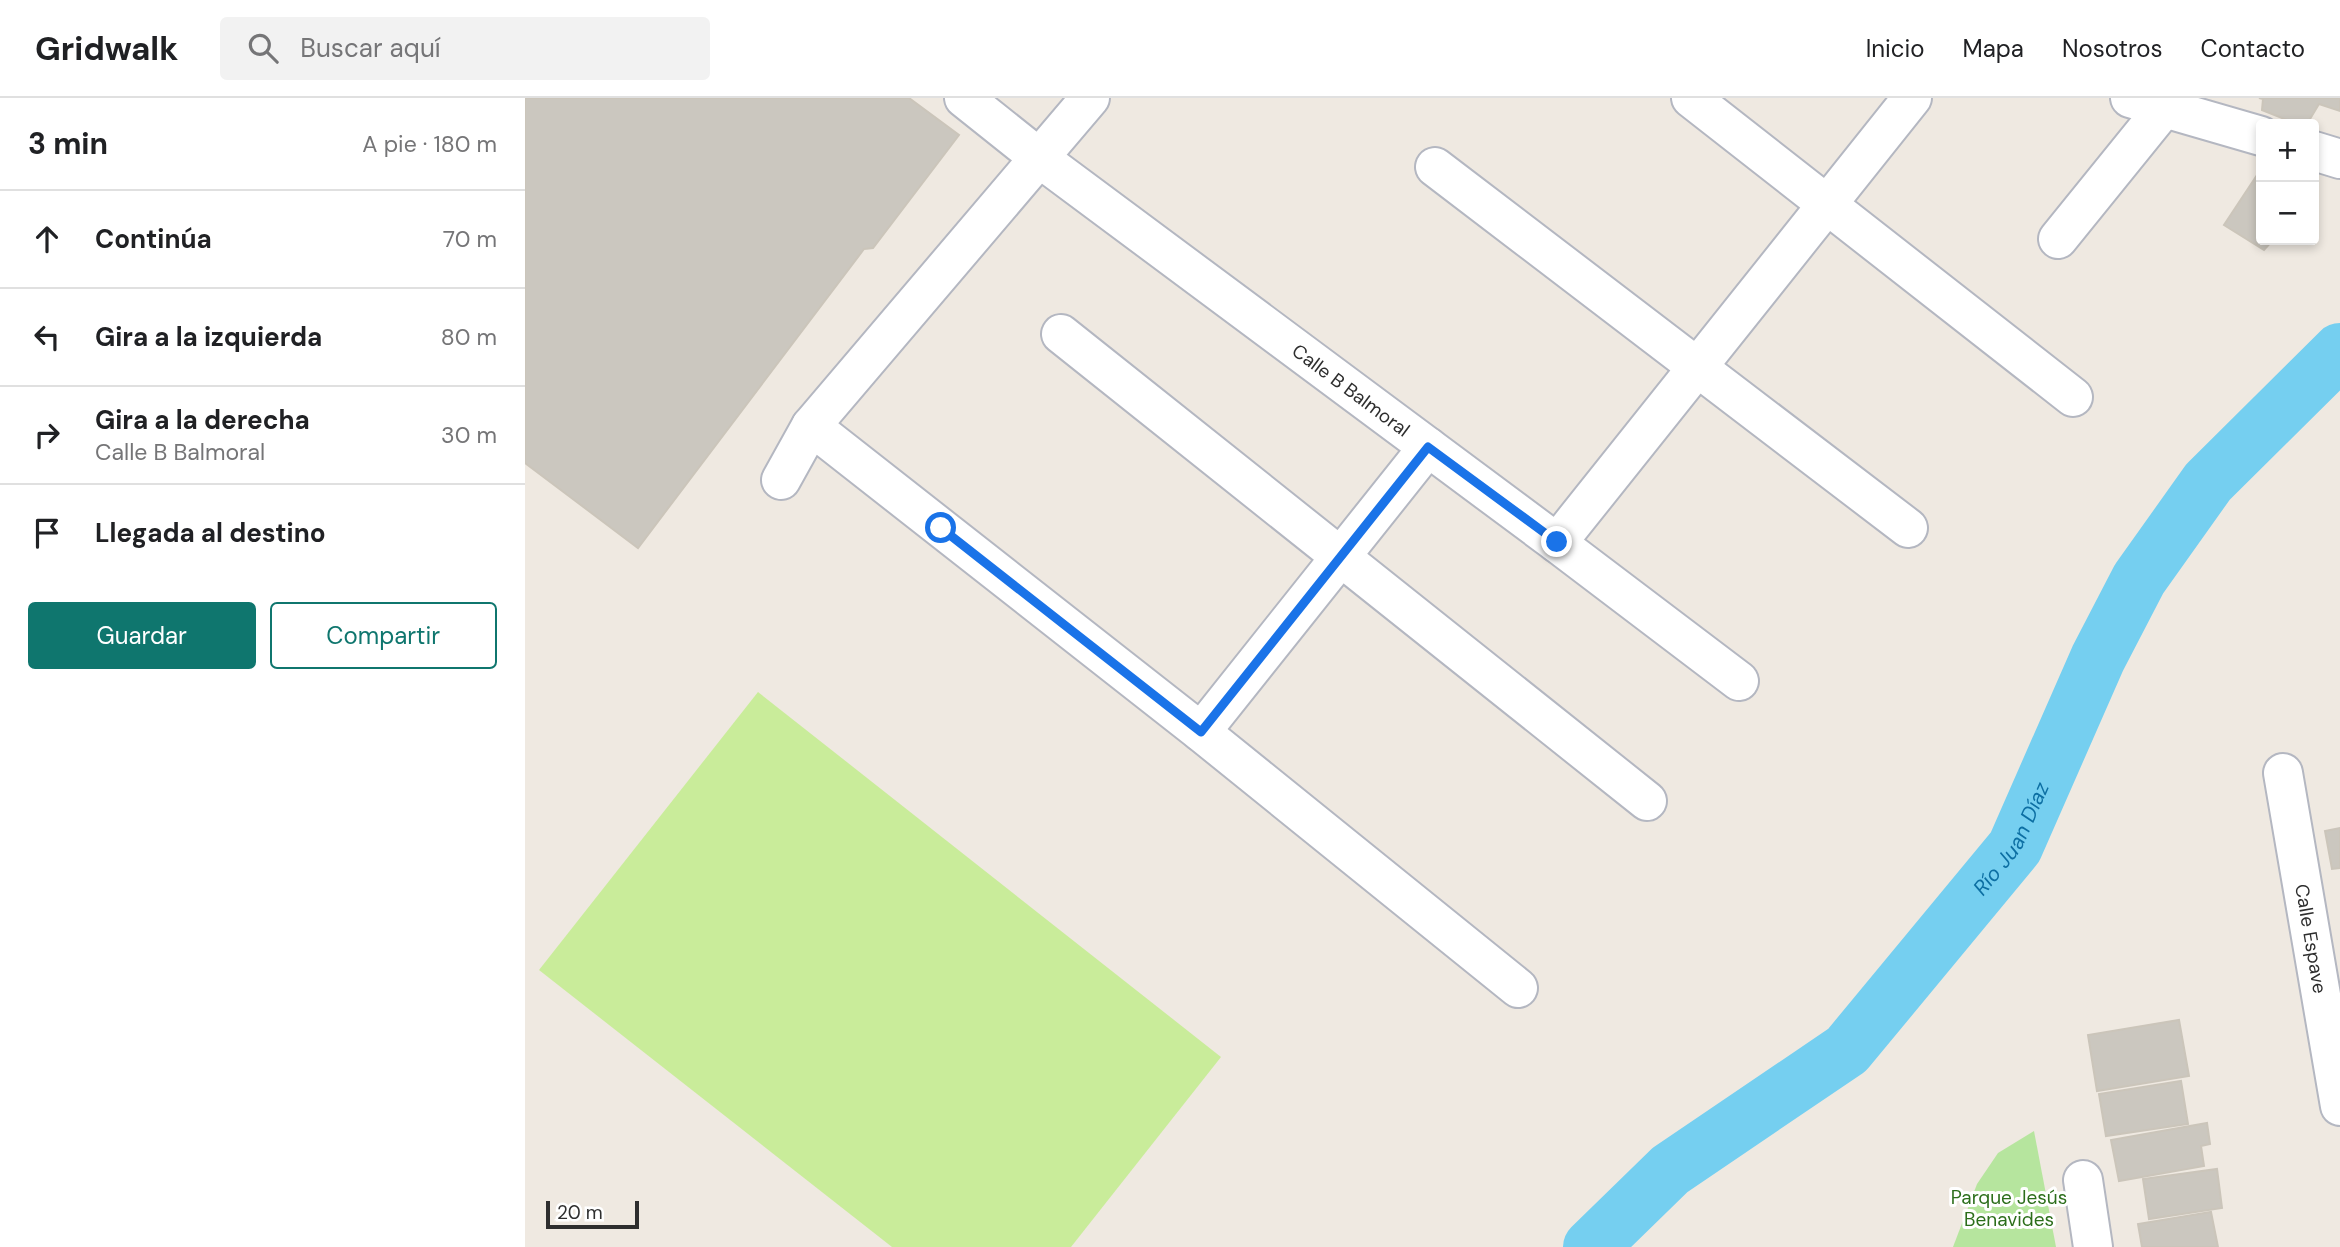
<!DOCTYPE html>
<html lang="es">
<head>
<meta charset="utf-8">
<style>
  body { margin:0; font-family:"DM Sans",sans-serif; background:#f2f2f2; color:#202124 }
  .controls { position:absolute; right:21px; top:21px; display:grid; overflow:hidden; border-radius:7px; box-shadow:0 4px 10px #0003 }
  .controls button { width:63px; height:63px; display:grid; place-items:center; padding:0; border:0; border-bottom:2px solid #e0e0e0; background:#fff; color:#202124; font:35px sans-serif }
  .scale { position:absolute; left:21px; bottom:18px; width:93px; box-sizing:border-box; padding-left:7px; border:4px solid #2e2e2e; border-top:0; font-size:19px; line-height:24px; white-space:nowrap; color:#2e2e2e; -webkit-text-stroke:5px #fff; paint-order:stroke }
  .stop { position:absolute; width:21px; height:21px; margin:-16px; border:5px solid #1a73e8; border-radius:50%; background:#fff }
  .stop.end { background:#1a73e8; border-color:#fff; box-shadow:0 2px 7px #0008 }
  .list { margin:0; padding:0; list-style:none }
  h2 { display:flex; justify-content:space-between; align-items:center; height:91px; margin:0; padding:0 28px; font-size:30px }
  h2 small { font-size:23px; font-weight:400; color:#757577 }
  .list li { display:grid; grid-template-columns:46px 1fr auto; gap:21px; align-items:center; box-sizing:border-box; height:98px; padding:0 28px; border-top:2px solid #e0e0e0 }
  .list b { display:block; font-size:26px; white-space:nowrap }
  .list p { margin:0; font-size:23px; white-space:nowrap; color:#757577 }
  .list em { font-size:23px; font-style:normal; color:#757577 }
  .actions { display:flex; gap:14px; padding:21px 28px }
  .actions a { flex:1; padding:16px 0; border:2px solid #0f766e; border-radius:7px; text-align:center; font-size:24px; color:#0f766e }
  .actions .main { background:#0f766e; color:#fff }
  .icon { flex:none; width:38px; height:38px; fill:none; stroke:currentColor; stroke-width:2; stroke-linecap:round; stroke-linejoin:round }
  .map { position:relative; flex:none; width:1815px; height:1149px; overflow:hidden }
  header { display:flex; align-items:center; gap:42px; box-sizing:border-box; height:98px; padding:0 35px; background:#fff; border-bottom:2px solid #e0e0e0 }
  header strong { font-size:33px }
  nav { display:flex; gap:38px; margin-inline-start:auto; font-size:24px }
  .search { width:490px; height:63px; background:#f2f2f2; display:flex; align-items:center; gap:18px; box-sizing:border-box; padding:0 24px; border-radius:7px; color:#757577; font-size:26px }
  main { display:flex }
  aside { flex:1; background:#fff }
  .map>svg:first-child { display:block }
</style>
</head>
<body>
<header>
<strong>Gridwalk</strong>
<div class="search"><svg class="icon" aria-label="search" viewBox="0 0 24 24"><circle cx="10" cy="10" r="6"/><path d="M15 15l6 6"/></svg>Buscar aquí</div>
<nav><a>Inicio</a><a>Mapa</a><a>Nosotros</a><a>Contacto</a></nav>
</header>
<main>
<aside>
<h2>3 min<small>A pie · 180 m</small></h2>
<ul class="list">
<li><svg class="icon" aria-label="ahead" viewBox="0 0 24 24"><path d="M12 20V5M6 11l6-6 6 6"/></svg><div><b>Continúa</b></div><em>70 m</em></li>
<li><svg class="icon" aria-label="left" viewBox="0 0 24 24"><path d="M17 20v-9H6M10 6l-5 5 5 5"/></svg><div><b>Gira a la izquierda</b></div><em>80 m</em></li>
<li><svg class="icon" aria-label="right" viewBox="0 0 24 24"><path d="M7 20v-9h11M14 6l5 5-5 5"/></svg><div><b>Gira a la derecha</b><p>Calle B Balmoral</p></div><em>30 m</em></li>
<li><svg class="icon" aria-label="arrive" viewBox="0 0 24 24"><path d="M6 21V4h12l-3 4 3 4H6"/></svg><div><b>Llegada al destino</b></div></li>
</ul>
<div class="actions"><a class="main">Guardar</a><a>Compartir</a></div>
</aside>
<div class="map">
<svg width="1815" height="1149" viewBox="0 0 1815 1149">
  <rect width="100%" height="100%" fill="#efe9e1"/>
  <!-- green -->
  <path fill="#b6e59e" d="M1509,1033L1531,1149H1428L1452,1086L1473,1055Z"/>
  <!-- pitch -->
  <path fill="#c9ec9a" d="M233,594L696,959L546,1149H367L14,872Z"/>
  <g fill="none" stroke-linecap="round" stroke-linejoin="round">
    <!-- river -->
    <path stroke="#75cff0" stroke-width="56" id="s1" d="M1066,1149L1145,1072L1322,952L1490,749L1573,560L1614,481L1683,384L1815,253"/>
  </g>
  <!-- building -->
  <g fill="#cbc7bf" stroke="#cbc5ba" stroke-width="2">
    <path d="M0,0H384L434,37L348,150L339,151L113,450L0,365Z"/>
    <path d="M1734,0H1815V13L1794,6L1782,26H1772L1737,12L1738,1Z"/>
    <path d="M1736,71V142H1748L1739,152L1699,127Z"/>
    <path d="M1815,730V770L1807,771L1800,733Z"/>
    <path d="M1654,922L1664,978L1572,993L1563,937Z"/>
    <path d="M1656,983L1663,1026L1581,1038L1574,996Z"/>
    <path d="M1682,1025L1685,1046L1676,1048L1679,1068L1594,1083L1586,1042Z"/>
    <path d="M1692,1071L1697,1110L1624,1121L1618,1081Z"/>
    <path d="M1686,1114L1693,1149H1617L1613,1126Z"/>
  </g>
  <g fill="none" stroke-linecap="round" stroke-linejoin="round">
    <defs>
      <g id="minor">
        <path id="s2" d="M439,0L513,59L1032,445L1214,583"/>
        <path d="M1166,0L1548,299"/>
        <path d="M1605,0L1736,38"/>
        <path d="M1789,53L1815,61"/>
        <path d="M910,69L1383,430"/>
        <path d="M1533,141L1639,10"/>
        <path d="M536,236L1122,703"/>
        <path d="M286,328L676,634L993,890"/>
        <path d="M256,382L286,328L565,0"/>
        <path d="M1032,445L1387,0"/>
        <path d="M676,634L903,349"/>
        <path id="s3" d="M1758,675L1815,1008"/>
        <path d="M1558,1082L1568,1149"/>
      </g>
    </defs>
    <!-- minor casing -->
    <use href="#minor" stroke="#b4b7c1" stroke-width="42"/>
    <!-- minor -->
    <use href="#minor" stroke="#fff" stroke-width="38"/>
  </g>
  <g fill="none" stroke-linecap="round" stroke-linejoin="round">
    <!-- route -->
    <path stroke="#1a73e8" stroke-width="9" d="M416,430L676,634L903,349L1032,444"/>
  </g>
  <g text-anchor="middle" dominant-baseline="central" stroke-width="6" stroke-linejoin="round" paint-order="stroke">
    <!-- street labels -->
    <g font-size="19" fill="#2e2e2e" stroke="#fff">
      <text stroke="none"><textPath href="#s2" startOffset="485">Calle B Balmoral</textPath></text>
      <text stroke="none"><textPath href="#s3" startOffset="168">Calle Espave</textPath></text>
    </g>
    <!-- park labels -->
    <g font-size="19" fill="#2c6e1b" stroke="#fff">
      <text x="1484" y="1099">Parque Jesús<tspan x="1484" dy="22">Benavides</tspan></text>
    </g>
    <!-- water labels -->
    <g font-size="21" font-style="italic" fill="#0d6fa3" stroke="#fff">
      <text stroke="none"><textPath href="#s1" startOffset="593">Río Juan Díaz</textPath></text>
    </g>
  </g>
</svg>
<div class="controls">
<button>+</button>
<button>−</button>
</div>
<div class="scale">20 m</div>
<div class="stop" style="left:416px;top:430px"></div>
<div class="stop end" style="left:1032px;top:444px"></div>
</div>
</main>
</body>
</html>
